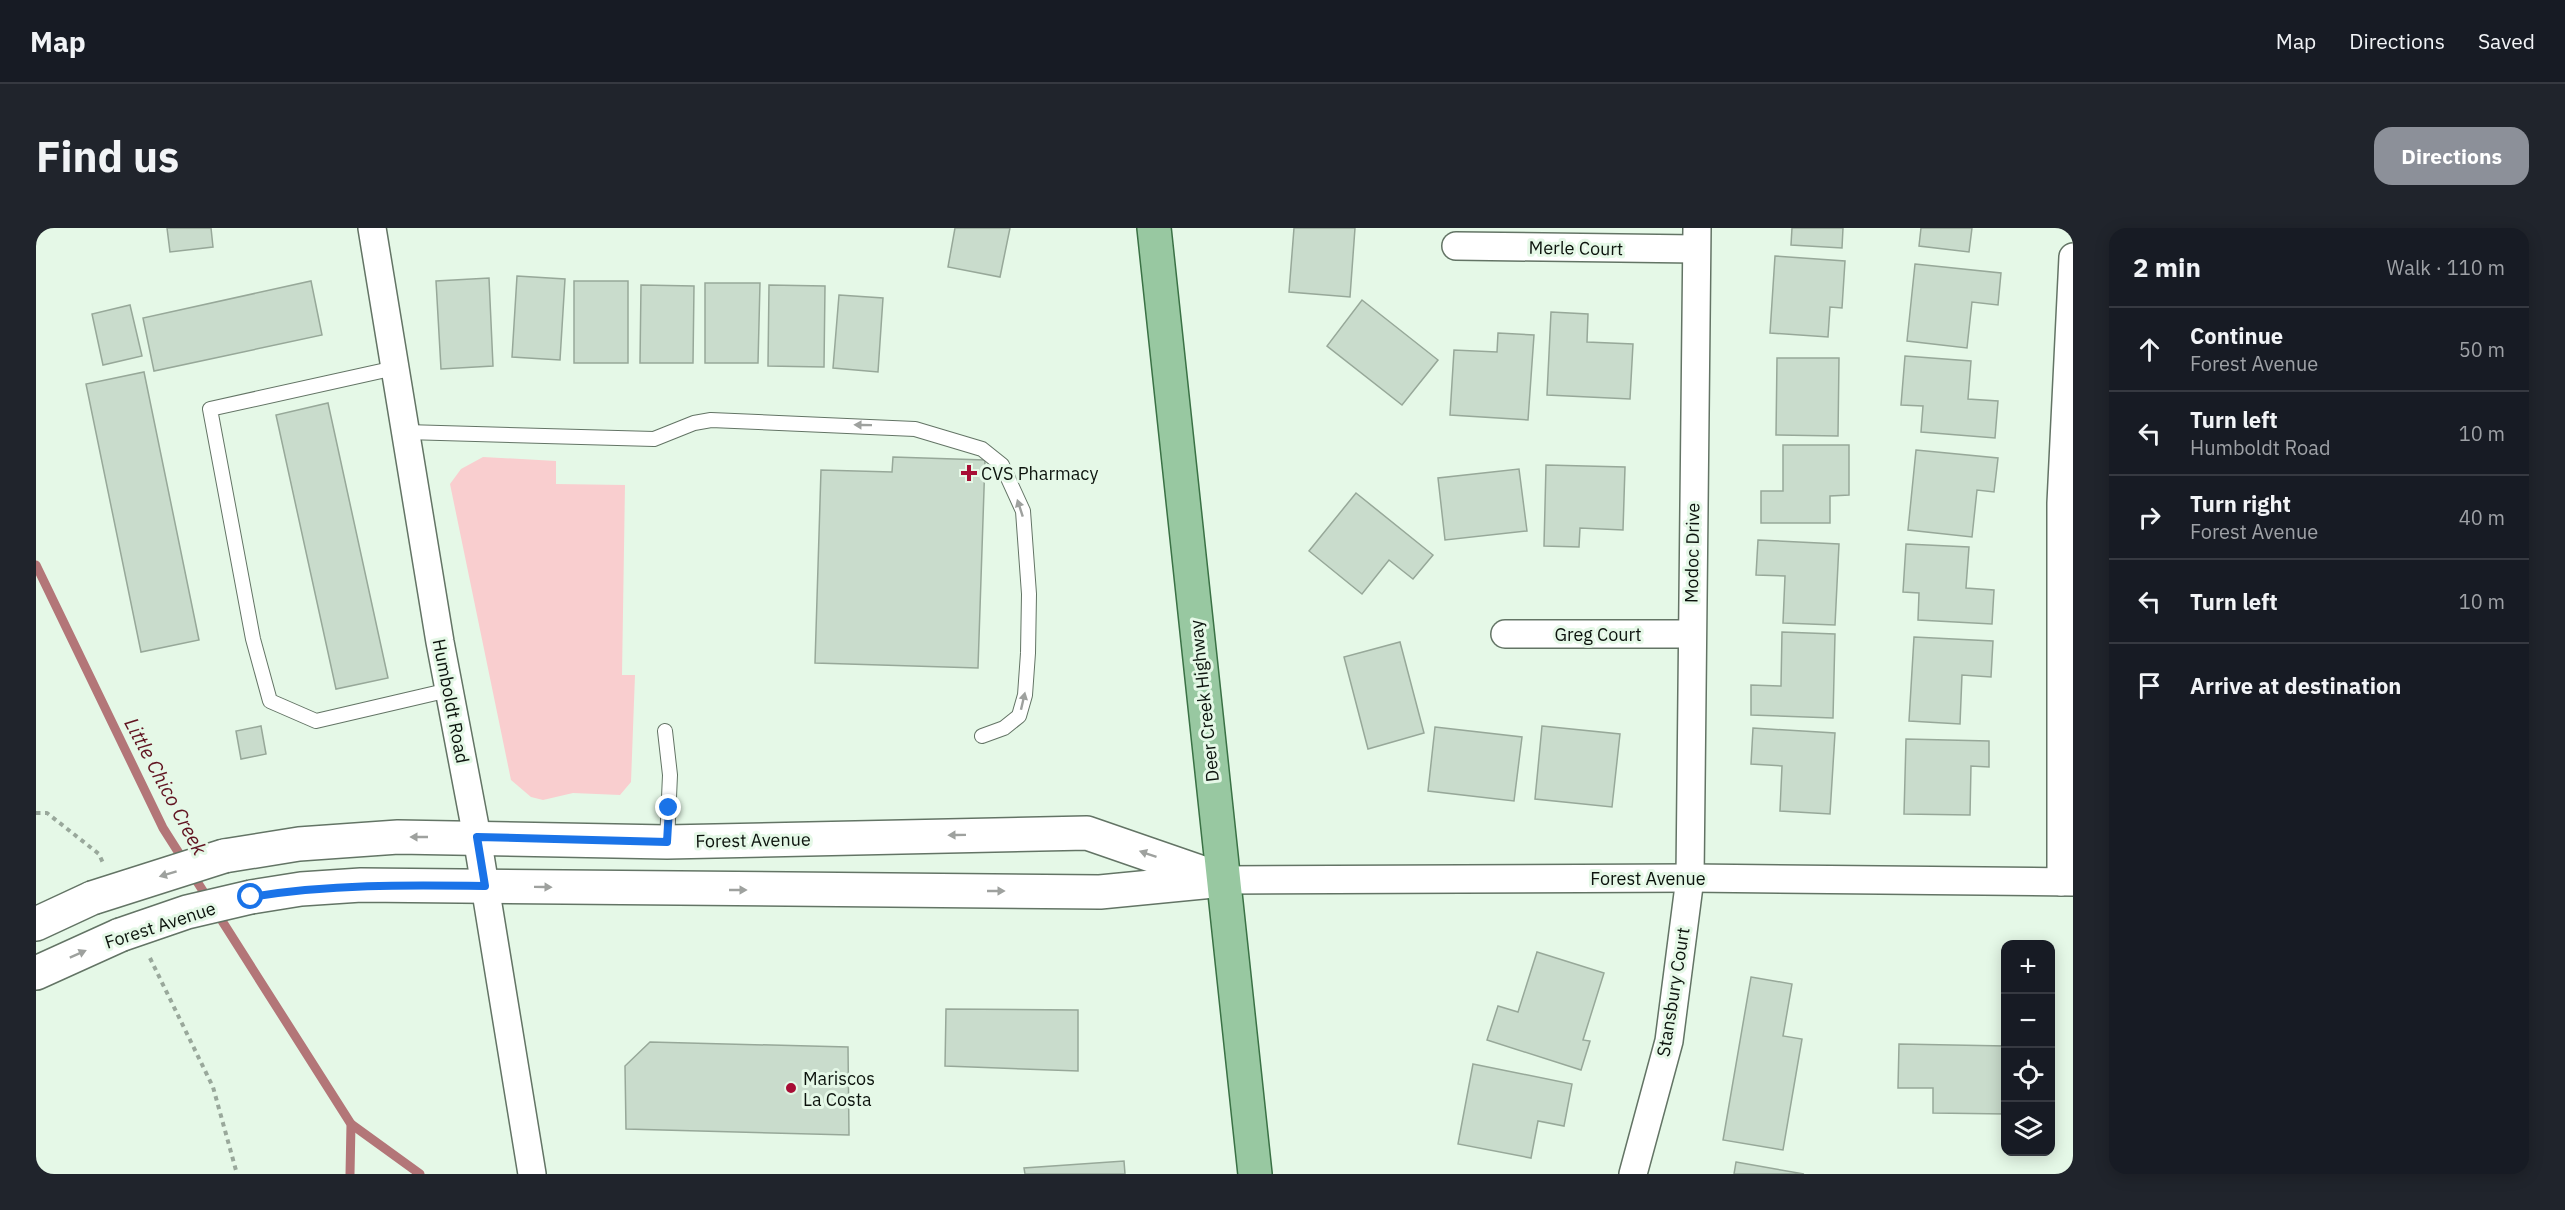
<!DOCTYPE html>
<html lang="en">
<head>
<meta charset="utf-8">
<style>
  body { margin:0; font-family:"IBM Plex Sans",sans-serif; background:#20242c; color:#f1f3f6 }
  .controls { position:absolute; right:18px; bottom:18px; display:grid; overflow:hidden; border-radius:12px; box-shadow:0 3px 15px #0003 }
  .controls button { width:54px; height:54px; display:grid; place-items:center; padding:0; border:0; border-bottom:2px solid #363941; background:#171b24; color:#f1f3f6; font:30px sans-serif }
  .stop { position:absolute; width:18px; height:18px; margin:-14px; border:4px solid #1a73e8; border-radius:50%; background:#fff }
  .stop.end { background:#1a73e8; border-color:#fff; box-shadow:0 2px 6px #0008 }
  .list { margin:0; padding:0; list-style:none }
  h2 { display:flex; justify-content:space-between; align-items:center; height:78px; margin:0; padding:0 24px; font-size:26px }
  h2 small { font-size:20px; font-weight:400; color:#9ea1a6 }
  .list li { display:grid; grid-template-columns:39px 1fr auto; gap:18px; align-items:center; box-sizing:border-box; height:84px; padding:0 24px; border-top:2px solid #363941 }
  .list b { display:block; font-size:22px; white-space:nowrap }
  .list p { margin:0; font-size:20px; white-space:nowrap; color:#9ea1a6 }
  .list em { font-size:20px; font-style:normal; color:#9ea1a6 }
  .icon { flex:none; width:33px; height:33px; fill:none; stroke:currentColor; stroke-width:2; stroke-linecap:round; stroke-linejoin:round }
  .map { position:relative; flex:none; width:2037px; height:946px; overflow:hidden; border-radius:18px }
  header { display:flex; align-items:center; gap:36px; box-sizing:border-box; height:84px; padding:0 30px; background:#171b24; border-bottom:2px solid #363941 }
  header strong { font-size:28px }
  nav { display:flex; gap:33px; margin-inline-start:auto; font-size:21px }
  .intro { display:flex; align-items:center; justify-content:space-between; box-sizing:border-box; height:144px; padding:0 36px }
  h1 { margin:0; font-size:42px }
  .button { padding:15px 27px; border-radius:18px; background:#8c9099; color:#fff; font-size:21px; font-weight:700 }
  main { display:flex; gap:36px; padding:0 36px }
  aside { flex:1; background:#171b24; border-radius:18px; box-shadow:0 3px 15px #0003 }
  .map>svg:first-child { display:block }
</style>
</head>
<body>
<header>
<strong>Map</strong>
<nav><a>Map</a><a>Directions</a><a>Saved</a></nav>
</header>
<div class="intro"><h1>Find us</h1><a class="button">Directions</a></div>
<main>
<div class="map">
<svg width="2037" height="946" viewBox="0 0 2037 946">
  <rect width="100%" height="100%" fill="#e5f8e7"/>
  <!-- green -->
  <path fill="#f9cecf" d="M447,229L520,233V256L589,257L586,447H599L595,554L584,567L537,565L507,572L495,569L475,552L414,256L425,241Z"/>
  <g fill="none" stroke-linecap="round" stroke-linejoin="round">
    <!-- stream -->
    <g stroke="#b37678" stroke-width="9">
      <path d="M0,337L127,600L315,896L314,946"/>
      <path d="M315,896L384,946"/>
    </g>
  </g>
  <!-- building -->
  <g fill="#c9dccc" stroke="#97a899" stroke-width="1.5">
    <path d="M131,0H175L177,19L134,24Z"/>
    <path d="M919,0H974L964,49L912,39Z"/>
    <path d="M1258,0H1319L1314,69L1253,64Z"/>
    <path d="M1756,0H1807L1806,20L1755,17Z"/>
    <path d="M1885,0H1936L1933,24L1883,18Z"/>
    <path d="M1739,28L1809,33L1806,80L1794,79L1792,109L1734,105Z"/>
    <path d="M1879,36L1965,45L1962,77L1936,74L1931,120L1871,113Z"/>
    <path d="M481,48L529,51L524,132L476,129Z"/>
    <path d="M453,50L457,138L405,141L400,53Z"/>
    <path d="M275,53L286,107L118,143L107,90Z"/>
    <rect x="538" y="53" width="54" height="82"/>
    <path d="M669,55H724L722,135H669Z"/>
    <path d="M605,57L658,58L657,135H604Z"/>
    <path d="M733,57L789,58L788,139L732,138Z"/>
    <path d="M803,67L847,70L842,144L797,140Z"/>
    <path d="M1326,72L1402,132L1366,177L1291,118Z"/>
    <path d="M94,77L106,128L67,137L56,86Z"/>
    <path d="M1515,84L1552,86L1551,114L1597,116L1594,171L1511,167Z"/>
    <path d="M1462,105L1498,107L1492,192L1414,187L1418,122L1461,124Z"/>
    <path d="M1869,128L1935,133L1932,171L1962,173L1959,210L1885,204L1887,178L1865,177Z"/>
    <path d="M1741,130H1803L1802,208L1740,207Z"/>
    <path d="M108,144L163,412L105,424L50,156Z"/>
    <path d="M292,175L352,450L300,461L240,187Z"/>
    <path d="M1747,217H1813V267L1794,268V295H1725V263H1747Z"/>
    <path d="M1880,222L1962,230L1958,264L1941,262L1936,309L1872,302Z"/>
    <path d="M857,229L949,232L942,440L779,435L785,242L856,244Z"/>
    <path d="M1510,237L1589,239L1587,302L1544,300L1543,319L1508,318Z"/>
    <path d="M1483,241L1491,303L1409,312L1402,250Z"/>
    <path d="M1320,265L1397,327L1377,351L1353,332L1326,366L1273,323Z"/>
    <path d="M1722,312L1803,316L1799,397L1747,395L1749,348L1720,347Z"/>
    <path d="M1870,316L1933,319L1930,360L1958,362L1956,396L1882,392L1883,365L1867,364Z"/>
    <path d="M1746,404L1799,406L1797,490L1715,487V457L1745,458Z"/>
    <path d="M1878,409L1957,413L1955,449L1926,447L1924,496L1873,493Z"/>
    <path d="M1364,414L1388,505L1332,521L1308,429Z"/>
    <path d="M225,498L230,526L205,531L200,503Z"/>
    <path d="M1506,498L1584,506L1576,579L1499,571Z"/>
    <path d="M1399,499L1486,509L1478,573L1392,563Z"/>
    <path d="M1717,500L1799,505L1794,586L1744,583L1746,538L1715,536Z"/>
    <path d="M1870,511L1953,513V539L1935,538L1934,587L1868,586Z"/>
    <path d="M1501,724L1568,745L1547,812L1554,813L1545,842L1451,812L1462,778L1482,784Z"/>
    <path d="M1715,749L1756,756L1747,808L1766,811L1747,922L1687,912Z"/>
    <path d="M910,781L1042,782V843L909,838Z"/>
    <path d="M614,814L812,819L813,907L590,901L589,838Z"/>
    <path d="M1863,816L1970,818V886L1897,885V860H1862Z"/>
    <path d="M1437,836L1536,856L1528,898L1502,893L1495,930L1422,916Z"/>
    <path d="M1088,933L1089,946H989L988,940Z"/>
    <path d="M1700,934L1768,946H1698Z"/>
  </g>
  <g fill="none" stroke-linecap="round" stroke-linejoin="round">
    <defs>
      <g id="service">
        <path d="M359,140L174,181L217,411L234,473L280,493L413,462"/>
        <path d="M370,204L618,211L658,195L675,192L879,201L946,221L966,237L987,283L993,366L992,425L989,467L983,488L968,500L946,508"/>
        <path d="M629,503L634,547L631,614"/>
      </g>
      <g id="minor">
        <path d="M336,0L404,414L441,609L496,946"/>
        <path d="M1420,18L1660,21"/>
        <path d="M1469,406H1654"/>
        <path d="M1187,652L1654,650L2037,654"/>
        <path d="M2025,654V275L2037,29"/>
        <path d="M1597,946L1633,813L1654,650L1661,0"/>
      </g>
      <g id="tertiary">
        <path d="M188,628L263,616L362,609L631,614L1051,605L1187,652"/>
        <path d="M215,669L265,661L325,657L1064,664L1177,653"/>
        <path d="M0,696L56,670"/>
        <path d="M0,745L84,707"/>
      </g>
      <path id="primary" d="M1118,0L1219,946"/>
    </defs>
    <!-- service casing -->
    <use href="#service" stroke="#637465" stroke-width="16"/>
    <!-- minor casing -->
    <use href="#minor" stroke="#637465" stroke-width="30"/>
    <!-- tertiary casing -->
    <use href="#tertiary" stroke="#637465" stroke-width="36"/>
    <!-- primary casing -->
    <use href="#primary" stroke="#3a7145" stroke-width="36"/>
    <!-- path -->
    <g stroke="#99a89b" stroke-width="4" stroke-dasharray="4.5 4.5" stroke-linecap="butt">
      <path d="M0,585H11L63,626L67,635"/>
      <path d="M114,730L177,859L201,946"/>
    </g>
    <!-- service -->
    <use href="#service" stroke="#fff" stroke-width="14"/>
    <!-- minor -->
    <use href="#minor" stroke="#fff" stroke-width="27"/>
    <!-- tertiary -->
    <use href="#tertiary" stroke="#fff" stroke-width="33"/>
    <!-- primary -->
    <use href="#primary" stroke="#98c8a1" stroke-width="33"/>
    <defs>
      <g id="tertiary-bridge">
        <path d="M56,670L188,628"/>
        <path d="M84,707L151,684L215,669"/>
      </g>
    </defs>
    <!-- tertiary-bridge casing -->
    <use href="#tertiary-bridge" stroke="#637465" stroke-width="36" stroke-linecap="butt"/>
    <!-- tertiary-bridge -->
    <use href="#tertiary-bridge" stroke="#fff" stroke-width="33"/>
  </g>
  <!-- one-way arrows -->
  <defs><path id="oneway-solid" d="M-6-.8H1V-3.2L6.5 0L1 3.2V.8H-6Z" transform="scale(1.5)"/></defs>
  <g fill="#9ea19e">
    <use href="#oneway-solid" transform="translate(827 197) rotate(-179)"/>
    <use href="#oneway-solid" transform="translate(984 280) rotate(-108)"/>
    <use href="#oneway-solid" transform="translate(987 473) rotate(-77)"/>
    <use href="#oneway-solid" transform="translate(921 607) rotate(179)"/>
    <use href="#oneway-solid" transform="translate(383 609) rotate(-180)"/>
    <use href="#oneway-solid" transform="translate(1112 626) rotate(-161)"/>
    <use href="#oneway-solid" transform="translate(132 646) rotate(163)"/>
    <use href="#oneway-solid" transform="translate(507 659) rotate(1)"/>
    <use href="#oneway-solid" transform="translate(702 662)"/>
    <use href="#oneway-solid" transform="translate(960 663)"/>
    <use href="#oneway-solid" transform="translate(42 726) rotate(-24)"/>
  </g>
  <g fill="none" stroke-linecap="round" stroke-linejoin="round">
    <!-- route -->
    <path stroke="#1a73e8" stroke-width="8" d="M215,669C293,656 370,657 449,658L441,609L631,614L633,580"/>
  </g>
  <!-- markers -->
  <g fill="#a70d35" stroke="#e5f8e7" stroke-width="2">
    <path d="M930 236h6v6h6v6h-6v6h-6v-6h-6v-6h6z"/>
    <circle cx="755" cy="860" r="6"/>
  </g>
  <g text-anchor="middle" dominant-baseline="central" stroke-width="6" stroke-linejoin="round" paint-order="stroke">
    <!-- street labels -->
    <g font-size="18" fill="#0c130d" stroke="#e5f8e7">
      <text transform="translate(1540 20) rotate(1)">Merle Court</text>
      <text transform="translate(1656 325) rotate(-89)">Modoc Drive</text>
      <text x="1562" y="406">Greg Court</text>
      <text transform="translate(415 473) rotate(79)">Humboldt Road</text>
      <text transform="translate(1168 473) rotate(-96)">Deer Creek Highway</text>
      <text transform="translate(717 612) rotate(-1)">Forest Avenue</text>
      <text x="1612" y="650">Forest Avenue</text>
      <text transform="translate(124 697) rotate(-18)">Forest Avenue</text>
      <text transform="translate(1637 764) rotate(-81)">Stansbury Court</text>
    </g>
    <!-- poi labels -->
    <g font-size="18" fill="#0c130d" stroke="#e5f8e7" text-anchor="start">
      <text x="945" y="245">CVS Pharmacy</text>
      <text x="767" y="850">Mariscos<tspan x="767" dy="21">La Costa</tspan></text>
    </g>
    <!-- water labels -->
    <g font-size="20" font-style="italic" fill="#611421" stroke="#e5f8e7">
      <text transform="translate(130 558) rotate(62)">Little Chico Creek</text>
    </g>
  </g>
</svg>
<div class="controls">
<button>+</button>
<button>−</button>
<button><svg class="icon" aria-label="locate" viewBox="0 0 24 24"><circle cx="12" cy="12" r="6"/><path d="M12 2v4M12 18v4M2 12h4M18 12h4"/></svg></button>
<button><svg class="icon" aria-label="layers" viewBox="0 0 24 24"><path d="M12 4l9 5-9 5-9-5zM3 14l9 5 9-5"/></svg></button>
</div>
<div class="stop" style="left:215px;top:669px"></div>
<div class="stop end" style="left:633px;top:580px"></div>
</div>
<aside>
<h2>2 min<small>Walk · 110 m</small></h2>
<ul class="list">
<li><svg class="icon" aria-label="ahead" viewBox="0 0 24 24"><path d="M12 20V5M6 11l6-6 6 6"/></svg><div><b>Continue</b><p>Forest Avenue</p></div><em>50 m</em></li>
<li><svg class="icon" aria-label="left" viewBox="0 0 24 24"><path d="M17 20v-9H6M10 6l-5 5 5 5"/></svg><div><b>Turn left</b><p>Humboldt Road</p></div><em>10 m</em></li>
<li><svg class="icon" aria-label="right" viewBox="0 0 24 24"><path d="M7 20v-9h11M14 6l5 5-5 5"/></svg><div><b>Turn right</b><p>Forest Avenue</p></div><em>40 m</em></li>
<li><svg class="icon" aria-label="left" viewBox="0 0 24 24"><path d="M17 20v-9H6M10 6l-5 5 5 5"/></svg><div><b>Turn left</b></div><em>10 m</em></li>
<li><svg class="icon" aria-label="arrive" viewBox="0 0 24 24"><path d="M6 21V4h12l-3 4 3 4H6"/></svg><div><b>Arrive at destination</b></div></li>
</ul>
</aside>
</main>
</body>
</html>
